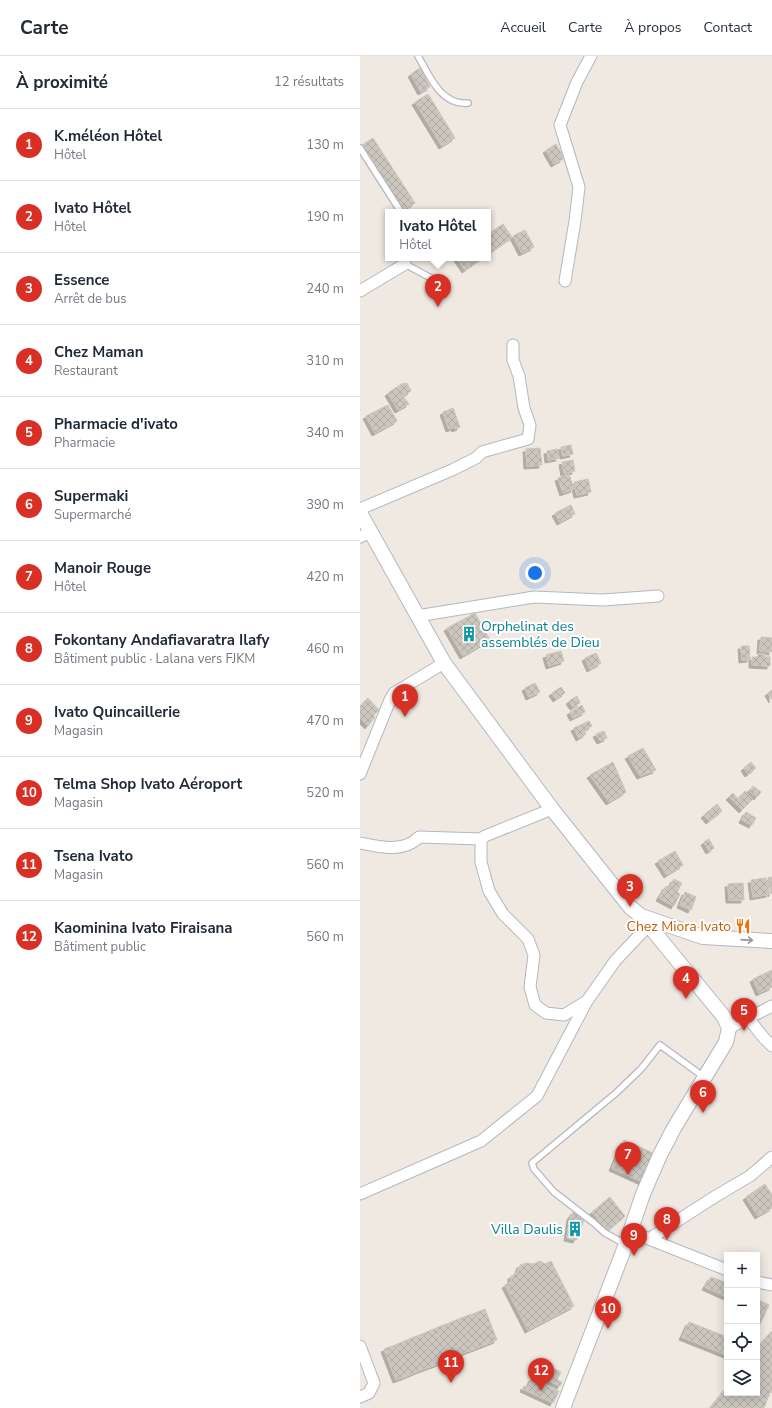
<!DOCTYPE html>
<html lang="fr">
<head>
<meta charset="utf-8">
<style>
  body { margin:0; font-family:"Nunito Sans",sans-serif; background:#f2f2f3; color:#1f2937 }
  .controls { position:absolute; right:12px; bottom:12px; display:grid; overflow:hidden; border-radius:0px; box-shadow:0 2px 10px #0003 }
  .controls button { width:36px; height:36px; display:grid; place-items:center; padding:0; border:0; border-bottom:1px solid #e0e1e3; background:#fff; color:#1f2937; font:20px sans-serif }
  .you { position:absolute; left:175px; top:517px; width:14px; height:14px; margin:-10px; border:3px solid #fff; border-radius:50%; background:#1a73e8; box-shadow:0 0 0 6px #1a73e833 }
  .badge { display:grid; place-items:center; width:26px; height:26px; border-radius:50%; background:#d93025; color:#fff; font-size:13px; font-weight:700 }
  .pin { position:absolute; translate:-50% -33px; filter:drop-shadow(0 1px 2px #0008) }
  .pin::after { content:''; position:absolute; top:21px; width:14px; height:12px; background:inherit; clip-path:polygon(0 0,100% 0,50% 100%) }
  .popup { position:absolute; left:25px; top:153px; width:106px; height:52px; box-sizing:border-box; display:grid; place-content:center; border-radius:0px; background:#fff; filter:drop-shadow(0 1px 3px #0005); font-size:13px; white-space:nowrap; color:#747a83 }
  .popup b { font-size:15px; color:#1f2937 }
  .popup::after { content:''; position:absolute; left:50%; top:100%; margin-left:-8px; border:8px solid transparent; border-top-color:#fff }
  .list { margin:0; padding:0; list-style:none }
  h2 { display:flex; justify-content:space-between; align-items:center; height:52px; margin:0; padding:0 16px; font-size:17px }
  h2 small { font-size:13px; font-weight:400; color:#747a83 }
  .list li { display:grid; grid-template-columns:26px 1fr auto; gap:12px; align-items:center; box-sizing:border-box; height:72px; padding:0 16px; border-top:1px solid #e0e1e3 }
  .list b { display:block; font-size:15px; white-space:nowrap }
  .list p { margin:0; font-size:13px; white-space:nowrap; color:#747a83 }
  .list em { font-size:13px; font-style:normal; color:#747a83 }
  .icon { flex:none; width:22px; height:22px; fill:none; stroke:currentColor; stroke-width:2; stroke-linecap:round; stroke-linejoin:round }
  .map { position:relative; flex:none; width:412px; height:1352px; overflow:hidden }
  header { display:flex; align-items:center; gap:24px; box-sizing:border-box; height:56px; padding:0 20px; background:#fff; border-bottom:1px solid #e0e1e3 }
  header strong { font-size:19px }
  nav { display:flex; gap:22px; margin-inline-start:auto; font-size:14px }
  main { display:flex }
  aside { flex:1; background:#fff }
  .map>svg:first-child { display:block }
</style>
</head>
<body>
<header>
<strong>Carte</strong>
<nav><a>Accueil</a><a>Carte</a><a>À propos</a><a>Contact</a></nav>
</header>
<main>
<aside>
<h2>À proximité<small>12 résultats</small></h2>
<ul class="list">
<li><span class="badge">1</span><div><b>K.méléon Hôtel</b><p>Hôtel</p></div><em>130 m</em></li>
<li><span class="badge">2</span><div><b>Ivato Hôtel</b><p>Hôtel</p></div><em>190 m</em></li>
<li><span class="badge">3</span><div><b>Essence</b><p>Arrêt de bus</p></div><em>240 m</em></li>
<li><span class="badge">4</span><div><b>Chez Maman</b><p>Restaurant</p></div><em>310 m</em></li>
<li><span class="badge">5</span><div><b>Pharmacie d'ivato</b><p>Pharmacie</p></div><em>340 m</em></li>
<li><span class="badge">6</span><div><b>Supermaki</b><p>Supermarché</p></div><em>390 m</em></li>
<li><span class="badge">7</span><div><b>Manoir Rouge</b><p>Hôtel</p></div><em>420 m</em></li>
<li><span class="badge">8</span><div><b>Fokontany Andafiavaratra Ilafy</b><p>Bâtiment public · Lalana vers FJKM</p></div><em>460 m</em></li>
<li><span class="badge">9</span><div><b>Ivato Quincaillerie</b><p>Magasin</p></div><em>470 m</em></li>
<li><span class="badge">10</span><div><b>Telma Shop Ivato Aéroport</b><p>Magasin</p></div><em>520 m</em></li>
<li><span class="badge">11</span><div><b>Tsena Ivato</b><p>Magasin</p></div><em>560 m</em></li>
<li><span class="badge">12</span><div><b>Kaominina Ivato Firaisana</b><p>Bâtiment public</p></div><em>560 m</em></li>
</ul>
</aside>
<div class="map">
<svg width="412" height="1352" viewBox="0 0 412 1352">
  <defs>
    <pattern id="building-cross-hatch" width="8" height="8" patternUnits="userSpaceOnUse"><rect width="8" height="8" fill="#cbc7bf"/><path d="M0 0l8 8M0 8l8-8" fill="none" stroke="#afaba4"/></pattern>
    <filter id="shadow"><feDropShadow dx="-3" dy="3" stdDeviation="0" flood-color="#0004"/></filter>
  </defs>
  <rect width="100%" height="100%" fill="#efe9e1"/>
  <!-- building -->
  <g fill="url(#building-cross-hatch)" stroke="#cbc5ba" filter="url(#shadow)">
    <path d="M60,12L70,31L61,36L51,18Z"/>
    <path d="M68,38L95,82L82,90L55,46Z"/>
    <path d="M13,82L55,147L43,154L2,89Z"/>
    <path d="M196,88L203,100L202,101L203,103L194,108L186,94Z"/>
    <path d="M143,168L152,181L128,198V178Z"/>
    <path d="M165,174L174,191L162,197L153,180Z"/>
    <path d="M97,202H122L105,214Z"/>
    <path d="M43,327L44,328L47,327L51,335L43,340L49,348L38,354L28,337Z"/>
    <path d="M28,349L37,365L15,377L6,360Z"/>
    <path d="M93,352L100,371L95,373L94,371L89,373L83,356Z"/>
    <path d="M211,389L213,398L203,400L201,391Z"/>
    <path d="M180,392L182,409L167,410L166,393Z"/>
    <path d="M197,393L199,402L188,404L187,395Z"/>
    <path d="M213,404L215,415L204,417L202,406Z"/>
    <path d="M209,418L214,433L203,437L198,422Z"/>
    <path d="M228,423L231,436L217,439L214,426Z"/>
    <path d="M211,449L215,458L200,466L195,457Z"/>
    <path d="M115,557L130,584L103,600L87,572Z"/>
    <path d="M401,581L412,582V596L400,595Z"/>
    <path d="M381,590H389L390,603L382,604Z"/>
    <path d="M201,595L204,605L189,610L186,599Z"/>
    <path d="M236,597L241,607L230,613L225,602Z"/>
    <path d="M398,598H405V601H410V610L392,609V601H398Z"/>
    <path d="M175,627L180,636L169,641L165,632Z"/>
    <path d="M201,631L205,637L196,643L192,637Z"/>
    <path d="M412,634V644L408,637Z"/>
    <path d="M217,640L220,647L213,651L209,645Z"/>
    <path d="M8,642L19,654L13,659L15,661L8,670L0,662V650Z"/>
    <path d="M222,649L225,656L213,662L210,656Z"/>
    <path d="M229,665L232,670L224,674L226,678L219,682L214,672Z"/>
    <path d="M244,675L247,682L240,685L236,678Z"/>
    <path d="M283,692L296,714L280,720L268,700Z"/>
    <path d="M253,706L266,736L249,746L230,719Z"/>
    <path d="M391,706L396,712L388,718L384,712Z"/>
    <path d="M393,730L401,736L397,741L389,735Z"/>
    <path d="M385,735L393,743L382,754L369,741L373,737L378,743Z"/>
    <path d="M357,748L362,755L349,765L344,759Z"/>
    <path d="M386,756L396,762L392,769L382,764Z"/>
    <path d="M349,783L354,792L349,795L344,786Z"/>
    <path d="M315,795L323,809L307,819L298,805Z"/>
    <path d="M412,821V837L411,838L408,822Z"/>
    <path d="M406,822L409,838L393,841L391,824Z"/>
    <path d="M314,823L322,827L317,836L320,838L314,850L299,842L306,830L309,832Z"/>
    <path d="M383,827L384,844H369L368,828Z"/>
    <path d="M325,836L336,841L331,854L320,849Z"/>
    <path d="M412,914V931L399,937L393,923Z"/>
    <path d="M264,1084L295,1098L283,1126L252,1112Z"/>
    <path d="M405,1128L412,1139V1152L398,1160L386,1141Z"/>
    <path d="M250,1141L265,1160L248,1175L232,1156Z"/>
    <path d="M214,1155L224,1164L216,1184L207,1182L210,1161Z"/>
    <path d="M180,1205L185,1208L191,1205L214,1250L168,1274L145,1229L151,1226V1220L157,1217L160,1209L166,1207L174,1208Z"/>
    <path d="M351,1221L367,1227V1241L345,1231Z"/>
    <path d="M397,1243L409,1249L397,1275Z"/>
    <path d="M125,1253L137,1284L127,1288L115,1257Z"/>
    <path d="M115,1257L127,1288L114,1293L101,1262Z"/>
    <path d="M101,1262L114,1293L101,1298L89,1267Z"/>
    <path d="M329,1266L367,1281V1299L322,1281Z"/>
    <path d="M89,1267L101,1298L89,1303L76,1272Z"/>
    <path d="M76,1272L89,1303L75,1309L62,1278Z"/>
    <path d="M412,1275V1337L410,1336L404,1352H350L367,1331V1337H397V1292Z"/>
    <path d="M62,1278L75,1309L61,1314L49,1283Z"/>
    <path d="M49,1283L61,1314L47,1320L35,1289Z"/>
    <path d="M35,1289L47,1320L36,1324L24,1293Z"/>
    <path d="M179,1305L201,1316L197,1324L202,1326L200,1330L187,1324L185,1329L199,1335L193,1347L163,1333L164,1330L167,1332L172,1322L182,1327L184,1322L173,1317Z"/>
  </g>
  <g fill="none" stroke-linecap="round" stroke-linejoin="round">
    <defs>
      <g id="service">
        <path d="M58,0C69,19 81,50 108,47"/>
        <path d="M0,92L41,156"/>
        <path d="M45,208L82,228"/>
        <path d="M265,1188L245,1177L234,1167L194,1136L174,1113L172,1107L256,1037L281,1013L300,989L344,1021"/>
      </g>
      <g id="minor">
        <path d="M205,225L215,165L219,131L200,69L217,26L231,0"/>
        <path d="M0,235L45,208"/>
        <path d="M0,453L92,414L116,402L122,396L168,383L170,369L164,352L159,320L153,304V289"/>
        <path d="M0,481L11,476"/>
        <path d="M57,560L174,541L243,544L298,540"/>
        <path d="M0,718L30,644L34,637L84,607"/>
        <path d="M192,753L125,780L121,783V806L129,835L143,858L168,883L174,899L170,931L175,949L186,957L204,959L227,945"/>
        <path d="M0,787C19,791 44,797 59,781L121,783"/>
        <path d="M388,962L404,982L412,990"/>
        <path d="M369,972L412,950"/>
        <path d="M0,1138L121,1085L177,1040L227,945L255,905L288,870"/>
        <path d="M270,1175L289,1183L367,1214"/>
        <path d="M289,1183L356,1140L390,1120L412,1101"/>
        <path d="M397,1226L412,1229"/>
        <path d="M0,1290L14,1327L9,1337L0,1341"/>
      </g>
      <g id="tertiary">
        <path d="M0,457L84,607L192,753L270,851L281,860L364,961L369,972L366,986L314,1072L300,1099L283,1138L266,1188L203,1352"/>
        <path d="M281,860L343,881L412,885"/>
      </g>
    </defs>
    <!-- service casing -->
    <use href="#service" stroke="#b4b7c1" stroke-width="8"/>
    <!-- minor casing -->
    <use href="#minor" stroke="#b4b7c1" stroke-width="13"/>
    <!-- tertiary casing -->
    <use href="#tertiary" stroke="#b4b7c1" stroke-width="16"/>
    <!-- service -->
    <use href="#service" stroke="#fff" stroke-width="5.5"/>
    <!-- minor -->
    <use href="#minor" stroke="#fff" stroke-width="11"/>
    <!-- tertiary -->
    <use href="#tertiary" stroke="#fff" stroke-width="14"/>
  </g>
  <!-- one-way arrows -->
  <defs><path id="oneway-shaft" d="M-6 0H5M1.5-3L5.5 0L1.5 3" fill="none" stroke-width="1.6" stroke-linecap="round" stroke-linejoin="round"/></defs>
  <use stroke="#969696" href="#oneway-shaft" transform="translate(387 884) rotate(4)"/>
  <!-- icons -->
  <defs>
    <symbol id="building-bare" viewBox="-9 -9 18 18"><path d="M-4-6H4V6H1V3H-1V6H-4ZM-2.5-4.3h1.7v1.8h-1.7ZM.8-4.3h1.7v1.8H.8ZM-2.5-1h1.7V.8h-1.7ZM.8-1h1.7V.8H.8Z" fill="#0f9aa8" stroke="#fff" stroke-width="2.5" paint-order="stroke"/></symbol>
    <symbol id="restaurant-bare" viewBox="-9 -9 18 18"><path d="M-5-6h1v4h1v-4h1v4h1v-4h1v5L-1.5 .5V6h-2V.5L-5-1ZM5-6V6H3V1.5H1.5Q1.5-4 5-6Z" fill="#e8710a" stroke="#fff" stroke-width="2.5" paint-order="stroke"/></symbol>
  </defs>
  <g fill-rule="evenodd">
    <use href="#building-bare" x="98" y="567" width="22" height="22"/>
    <use href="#restaurant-bare" x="372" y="859" width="22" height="22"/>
    <use href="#building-bare" x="204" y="1162" width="22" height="22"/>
  </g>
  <g text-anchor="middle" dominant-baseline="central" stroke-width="4" stroke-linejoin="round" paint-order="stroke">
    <!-- culture labels -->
    <g font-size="14" fill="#0d838f" stroke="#fff" text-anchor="start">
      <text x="121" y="570">Orphelinat des<tspan x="121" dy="16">assemblés de Dieu</tspan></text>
      <text x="203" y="1173" text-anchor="end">Villa Daulis</text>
    </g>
    <!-- food labels -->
    <g font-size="14" fill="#c56008" stroke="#fff" text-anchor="end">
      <text x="371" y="870">Chez Miora Ivato</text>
    </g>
  </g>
</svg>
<div class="controls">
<button>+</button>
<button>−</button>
<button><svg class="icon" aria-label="locate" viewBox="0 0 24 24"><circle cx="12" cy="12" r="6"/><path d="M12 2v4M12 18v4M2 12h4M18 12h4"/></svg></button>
<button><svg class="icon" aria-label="layers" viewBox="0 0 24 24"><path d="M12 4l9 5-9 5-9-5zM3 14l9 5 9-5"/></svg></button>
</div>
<div class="you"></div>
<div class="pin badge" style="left:45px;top:661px">1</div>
<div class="pin badge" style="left:78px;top:251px">2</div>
<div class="popup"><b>Ivato Hôtel</b>Hôtel</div>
<div class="pin badge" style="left:270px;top:851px">3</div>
<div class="pin badge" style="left:326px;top:943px">4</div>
<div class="pin badge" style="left:384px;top:975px">5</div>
<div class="pin badge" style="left:343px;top:1057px">6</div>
<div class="pin badge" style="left:268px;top:1119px">7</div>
<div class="pin badge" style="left:307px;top:1184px">8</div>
<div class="pin badge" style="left:274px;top:1200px">9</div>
<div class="pin badge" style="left:248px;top:1273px">10</div>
<div class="pin badge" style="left:91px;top:1327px">11</div>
<div class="pin badge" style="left:181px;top:1335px">12</div>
</div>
</main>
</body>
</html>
